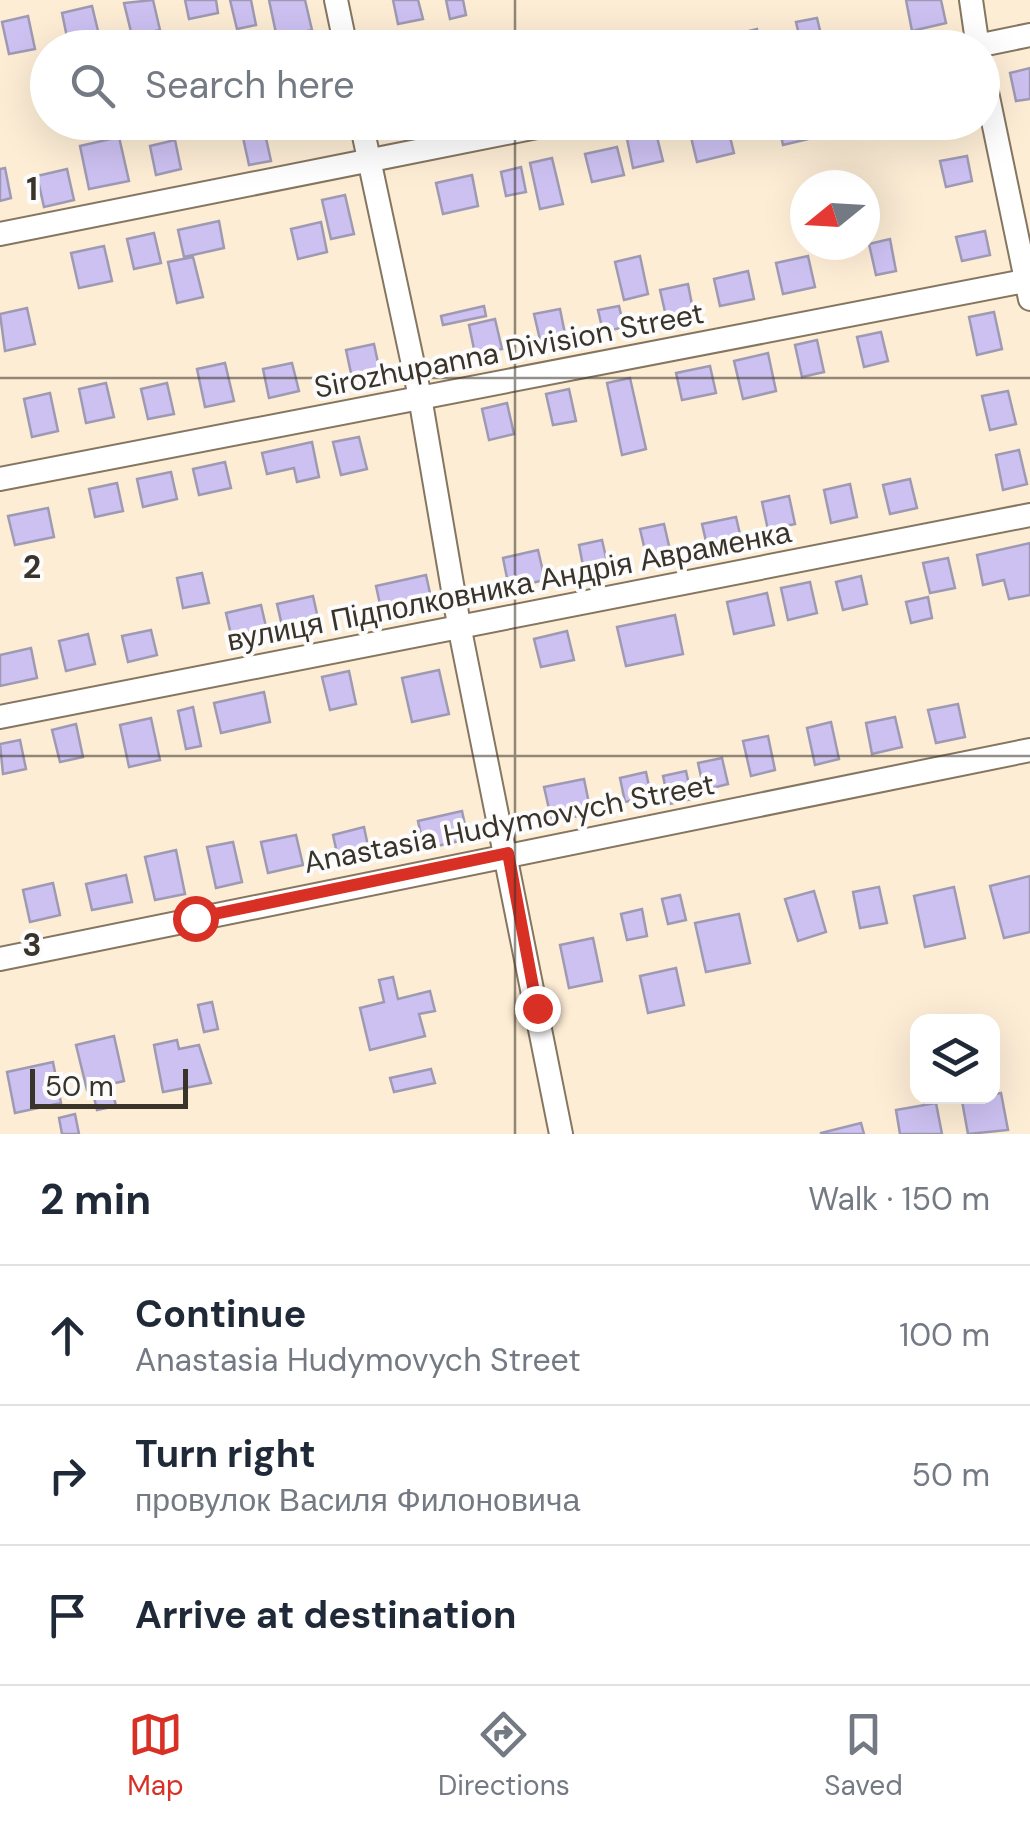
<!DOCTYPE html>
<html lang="en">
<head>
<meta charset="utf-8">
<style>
  body { margin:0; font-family:"DM Sans",sans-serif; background:#f2f2f3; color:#1f2937 }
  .controls { position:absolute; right:30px; bottom:30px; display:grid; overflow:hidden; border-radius:20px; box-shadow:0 10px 40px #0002 }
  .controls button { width:90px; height:90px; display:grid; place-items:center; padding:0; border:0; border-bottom:2px solid #e0e1e3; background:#fff; color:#1f2937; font:50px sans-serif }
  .compass { position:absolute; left:790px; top:170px; width:90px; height:90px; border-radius:50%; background:#fff; box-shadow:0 10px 40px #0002; rotate:252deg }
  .scale { position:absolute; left:30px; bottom:25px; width:158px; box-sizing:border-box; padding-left:10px; border:5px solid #3a332a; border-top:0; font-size:28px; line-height:35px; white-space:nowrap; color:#3a332a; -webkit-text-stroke:8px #fcfcfc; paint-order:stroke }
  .stop { position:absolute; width:30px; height:30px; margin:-22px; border:8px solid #d93025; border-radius:50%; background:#fff }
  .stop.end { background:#d93025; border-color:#fff; box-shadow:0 2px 10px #0008 }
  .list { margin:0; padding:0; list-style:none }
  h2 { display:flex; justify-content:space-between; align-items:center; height:130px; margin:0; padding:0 40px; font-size:42px }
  h2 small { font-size:32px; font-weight:400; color:#747a83 }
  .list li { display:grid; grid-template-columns:65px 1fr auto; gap:30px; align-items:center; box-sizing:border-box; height:140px; padding:0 40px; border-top:2px solid #e0e1e3 }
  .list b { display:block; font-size:38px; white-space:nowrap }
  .list p { margin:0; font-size:32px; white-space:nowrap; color:#747a83 }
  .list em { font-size:32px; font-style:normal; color:#747a83 }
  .icon { flex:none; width:55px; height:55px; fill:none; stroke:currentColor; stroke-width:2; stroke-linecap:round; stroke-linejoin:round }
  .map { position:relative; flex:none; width:1030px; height:1134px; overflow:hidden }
  .search { position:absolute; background:#fff; box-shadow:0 10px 40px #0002; left:30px; right:30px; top:30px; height:110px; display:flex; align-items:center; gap:25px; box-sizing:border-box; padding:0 35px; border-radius:55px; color:#747a83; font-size:38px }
  .sheet { height:550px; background:#fff }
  nav { display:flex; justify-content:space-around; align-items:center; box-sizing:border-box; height:140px; border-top:2px solid #e0e1e3; background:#fff; font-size:28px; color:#747a83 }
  nav a { display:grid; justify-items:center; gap:5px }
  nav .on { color:#d93025 }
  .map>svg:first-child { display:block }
</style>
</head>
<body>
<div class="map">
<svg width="1030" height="1134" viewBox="0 0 1030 1134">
  <rect width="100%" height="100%" fill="#fdedd5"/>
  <!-- building -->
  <g fill="#ccc1f1" stroke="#9f9ab3" stroke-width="2.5">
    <path d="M153,0L160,30L132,36L124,3Z"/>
    <path d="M185,0H216L218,13L189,19Z"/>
    <path d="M230,0H251L256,25L237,29Z"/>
    <path d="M269,0H305L312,30L277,38Z"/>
    <path d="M393,0H418L423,19L398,24Z"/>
    <path d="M446,0H463L466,15L450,19Z"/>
    <path d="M906,0H941L946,23L912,31Z"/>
    <path d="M92,6L99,35L68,42L62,13Z"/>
    <path d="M28,16L35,49L9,54L2,22Z"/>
    <path d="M817,18L824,47L802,48L796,22Z"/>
    <path d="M757,29L761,48H736L733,35Z"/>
    <path d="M1030,68V99L1016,101L1010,73Z"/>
    <path d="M778,122H804L808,139L783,145Z"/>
    <path d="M830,122H864L865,128L832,135Z"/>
    <path d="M727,125L734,153L697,162L690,133Z"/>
    <path d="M264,129L271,161L249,165L242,133Z"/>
    <path d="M656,133L663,161L633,168L627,139Z"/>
    <path d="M119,137L129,181L89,189L80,146Z"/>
    <path d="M175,140L181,169L156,175L150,146Z"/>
    <path d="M617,147L624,175L592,182L585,154Z"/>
    <path d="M967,156L972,181L946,187L940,161Z"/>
    <path d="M552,158L563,204L540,209L530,163Z"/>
    <path d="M521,167L526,192L506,196L501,172Z"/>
    <path d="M5,168L11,198L0,201V169Z"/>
    <path d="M67,169L74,200L44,207L37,176Z"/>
    <path d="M472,175L478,206L443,214L436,183Z"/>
    <path d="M345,195L354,234L331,239L322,200Z"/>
    <path d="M219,221L224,248L184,257L178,230Z"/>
    <path d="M321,222L327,252L298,259L291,229Z"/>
    <path d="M985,231L990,255L962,261L956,237Z"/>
    <path d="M154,233L161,263L134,269L127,239Z"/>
    <path d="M890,239L896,271L876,275L869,244Z"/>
    <path d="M104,246L112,281L79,288L71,253Z"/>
    <path d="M640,256L648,294L624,300L615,262Z"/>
    <path d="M808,256L815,287L783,294L776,263Z"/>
    <path d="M193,257L203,297L177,303L168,262Z"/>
    <path d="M748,271L754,299L720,306L714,279Z"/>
    <path d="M688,284L693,310L666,316L660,290Z"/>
    <path d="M484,306L486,316L443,325L441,316Z"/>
    <path d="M619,306L624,327L603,332L598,310Z"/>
    <path d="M27,308L35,344L5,351L0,314Z"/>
    <path d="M560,309L566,339L541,344L534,314Z"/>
    <path d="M994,312L1002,349L977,355L969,317Z"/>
    <path d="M495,319L502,349L475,354L469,325Z"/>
    <path d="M881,332L888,361L864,367L857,337Z"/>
    <path d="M817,340L824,372L802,377L795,345Z"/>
    <path d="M374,344L380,372L352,378L346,350Z"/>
    <path d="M768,353L776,391L743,399L734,361Z"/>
    <path d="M225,363L234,401L205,407L197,369Z"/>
    <path d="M292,363L299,391L269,398L263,369Z"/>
    <path d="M710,366L716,393L682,400L676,373Z"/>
    <path d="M630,378L646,449L622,455L607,383Z"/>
    <path d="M106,383L114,417L86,423L79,389Z"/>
    <path d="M167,383L174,414L148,419L141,389Z"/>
    <path d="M569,389L576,421L553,425L546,394Z"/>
    <path d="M1008,391L1016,424L990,430L982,396Z"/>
    <path d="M50,393L58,431L32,437L24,399Z"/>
    <path d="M507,403L514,434L489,440L482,409Z"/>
    <path d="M359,437L367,469L341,475L333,442Z"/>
    <path d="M312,442L319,477L297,482L294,468L267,474L262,453Z"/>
    <path d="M1019,450L1027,484L1003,490L996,455Z"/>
    <path d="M225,462L231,488L199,495L193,469Z"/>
    <path d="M171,472L177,499L143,507L137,479Z"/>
    <path d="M910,479L917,508L890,514L883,485Z"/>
    <path d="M117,483L123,511L95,517L89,489Z"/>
    <path d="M850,484L857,517L831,523L824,490Z"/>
    <path d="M789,496L795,524L768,530L762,502Z"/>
    <path d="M48,508L54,537L15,545L8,516Z"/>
    <path d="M736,517L742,543L708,550L702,524Z"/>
    <path d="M664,524L670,550L646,555L640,529Z"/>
    <path d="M602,540L608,566L584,571L579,545Z"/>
    <path d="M1030,543V595L1009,599L1004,580L983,585L977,555Z"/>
    <path d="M538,550L545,580L509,588L503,558Z"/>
    <path d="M948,558L955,588L930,593L923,563Z"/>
    <path d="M202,573L209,603L183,608L177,578Z"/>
    <path d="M426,575L433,607L383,618L376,586Z"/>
    <path d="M861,576L867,604L843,610L836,582Z"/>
    <path d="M810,582L817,613L788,620L781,588Z"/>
    <path d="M767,593L774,625L734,634L727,602Z"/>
    <path d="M313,596L319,623L283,630L277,604Z"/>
    <path d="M928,597L932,618L911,623L906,602Z"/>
    <path d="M261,605L267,631L232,639L226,613Z"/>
    <path d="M675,615L683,654L626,666L617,627Z"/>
    <path d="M151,630L157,655L128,662L122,636Z"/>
    <path d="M567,631L574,660L541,667L534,639Z"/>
    <path d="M88,634L95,664L66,671L59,641Z"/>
    <path d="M31,648L37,678L0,686V655Z"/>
    <path d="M439,670L449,714L412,722L402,678Z"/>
    <path d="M349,671L356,704L330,710L322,677Z"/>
    <path d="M264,692L270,722L221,733L214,703Z"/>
    <path d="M958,704L965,737L936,743L928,710Z"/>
    <path d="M193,707L201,746L186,749L178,711Z"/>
    <path d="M895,717L902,747L872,754L866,723Z"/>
    <path d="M151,718L160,760L129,767L120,725Z"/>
    <path d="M831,722L839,759L815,765L807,728Z"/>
    <path d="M76,724L83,757L60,762L52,730Z"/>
    <path d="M768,736L775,770L751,776L743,741Z"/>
    <path d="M20,740L26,769L3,774L0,744Z"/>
    <path d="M722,758L728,784L704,790L698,763Z"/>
    <path d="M686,771L692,799L669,804L663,776Z"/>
    <path d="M646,772L651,796L625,802L620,778Z"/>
    <path d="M584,779L591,813L552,822L544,787Z"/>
    <path d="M462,811L468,839L424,849L418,821Z"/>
    <path d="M364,827L369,851L338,858L333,835Z"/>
    <path d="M296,835L303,865L268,873L261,842Z"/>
    <path d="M233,842L242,882L216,888L207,847Z"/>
    <path d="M176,850L185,894L155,900L145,857Z"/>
    <path d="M126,875L132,902L92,910L86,884Z"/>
    <path d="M1030,876V932L1004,938L990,886Z"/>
    <path d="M53,883L60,915L30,922L23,890Z"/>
    <path d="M879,887L887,923L860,928L853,892Z"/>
    <path d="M954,887L965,938L925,947L914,896Z"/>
    <path d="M814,891L826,932L798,941L785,899Z"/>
    <path d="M680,895L686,920L668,924L662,899Z"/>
    <path d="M642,909L647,936L627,940L621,914Z"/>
    <path d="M739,914L750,963L706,972L695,923Z"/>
    <path d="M593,938L602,981L569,988L560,945Z"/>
    <path d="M676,968L684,1005L648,1013L640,976Z"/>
    <path d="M393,977L398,999L430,991L435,1011L419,1014L425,1036L370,1050L360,1008L384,1002L379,980Z"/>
    <path d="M212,1002L218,1029L204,1032L198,1005Z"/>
    <path d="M114,1036L124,1081L111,1084L116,1106L97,1110L92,1089L87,1090L76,1045Z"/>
    <path d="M177,1040L179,1049L199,1045L211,1083L163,1092L154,1045Z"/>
    <path d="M53,1062L61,1103L15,1113L7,1072Z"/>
    <path d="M431,1069L435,1083L394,1092L390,1078Z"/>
    <path d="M1001,1093L1008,1130L968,1134L962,1101Z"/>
    <path d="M936,1103L942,1134H900L896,1110Z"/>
    <path d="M75,1114L79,1134H62L59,1118Z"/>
    <path d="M861,1123L864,1134H821V1133Z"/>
  </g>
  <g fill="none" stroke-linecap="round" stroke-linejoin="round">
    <defs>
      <g id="minor">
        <path d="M336,0L346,48"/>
        <path d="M971,0L978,48"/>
        <path d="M967,48L1030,35"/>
        <path d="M982,68L1030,299"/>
        <path d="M361,122L420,397L459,625L561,1134"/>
        <path d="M0,234L562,122"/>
        <path d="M0,479L1030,280"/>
        <path d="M0,717L1030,515"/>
        <path d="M0,959L1030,750"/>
      </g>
    </defs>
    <!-- minor casing -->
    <use href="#minor" stroke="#857661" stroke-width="26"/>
    <!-- minor -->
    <use href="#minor" stroke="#fff" stroke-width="22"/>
  </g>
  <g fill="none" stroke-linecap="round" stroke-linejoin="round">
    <!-- route -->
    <path stroke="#d93025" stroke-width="12" d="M195,918L508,853L537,1008"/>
  </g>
  <!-- grid -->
  <path fill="none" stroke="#3a332a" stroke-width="2.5" stroke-opacity="0.55" d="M515,0V48M515,122V1134M0,378H1030M0,756H1030"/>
  <g text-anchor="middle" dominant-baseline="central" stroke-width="8" stroke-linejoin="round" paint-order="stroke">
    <!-- street labels -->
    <g font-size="30" fill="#3a332a" stroke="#fcfcfc">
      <text transform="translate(509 350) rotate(-11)">Sirozhupanna Division Street</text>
      <text transform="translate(509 586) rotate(-11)">вулиця Підполковника Андрія Авраменка</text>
      <text transform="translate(509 823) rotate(-11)">Anastasia Hudymovych Street</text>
    </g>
  </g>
  <g font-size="32" text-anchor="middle" font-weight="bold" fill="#3a332a" stroke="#fcfcfc" stroke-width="8" stroke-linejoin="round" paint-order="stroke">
    <text x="32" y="200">1</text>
    <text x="32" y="578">2</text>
    <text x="32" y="956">3</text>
  </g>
</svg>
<div class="controls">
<button><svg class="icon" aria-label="layers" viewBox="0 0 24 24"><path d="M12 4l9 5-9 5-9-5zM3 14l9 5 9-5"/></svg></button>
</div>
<svg class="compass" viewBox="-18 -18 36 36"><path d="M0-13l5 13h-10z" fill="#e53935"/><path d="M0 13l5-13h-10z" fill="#747a83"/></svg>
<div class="scale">50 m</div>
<div class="stop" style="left:195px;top:918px"></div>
<div class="stop end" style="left:537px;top:1008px"></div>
<div class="search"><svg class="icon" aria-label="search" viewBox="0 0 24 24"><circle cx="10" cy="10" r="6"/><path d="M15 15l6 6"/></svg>Search here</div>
</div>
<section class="sheet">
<h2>2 min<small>Walk · 150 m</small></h2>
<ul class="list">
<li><svg class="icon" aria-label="ahead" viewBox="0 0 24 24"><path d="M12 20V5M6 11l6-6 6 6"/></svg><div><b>Continue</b><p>Anastasia Hudymovych Street</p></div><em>100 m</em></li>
<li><svg class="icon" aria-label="right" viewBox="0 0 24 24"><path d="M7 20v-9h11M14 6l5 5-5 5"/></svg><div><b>Turn right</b><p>провулок Василя Филоновича</p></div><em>50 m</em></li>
<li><svg class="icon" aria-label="arrive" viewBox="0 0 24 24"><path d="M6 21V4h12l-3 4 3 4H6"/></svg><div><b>Arrive at destination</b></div></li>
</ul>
</section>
<nav>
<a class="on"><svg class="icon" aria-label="map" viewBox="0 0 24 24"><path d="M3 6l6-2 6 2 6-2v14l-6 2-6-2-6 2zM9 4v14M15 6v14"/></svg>Map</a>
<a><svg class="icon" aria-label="directions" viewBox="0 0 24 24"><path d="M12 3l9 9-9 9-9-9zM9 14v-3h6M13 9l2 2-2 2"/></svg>Directions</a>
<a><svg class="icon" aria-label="saved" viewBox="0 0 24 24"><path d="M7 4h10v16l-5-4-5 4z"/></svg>Saved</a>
</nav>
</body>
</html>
